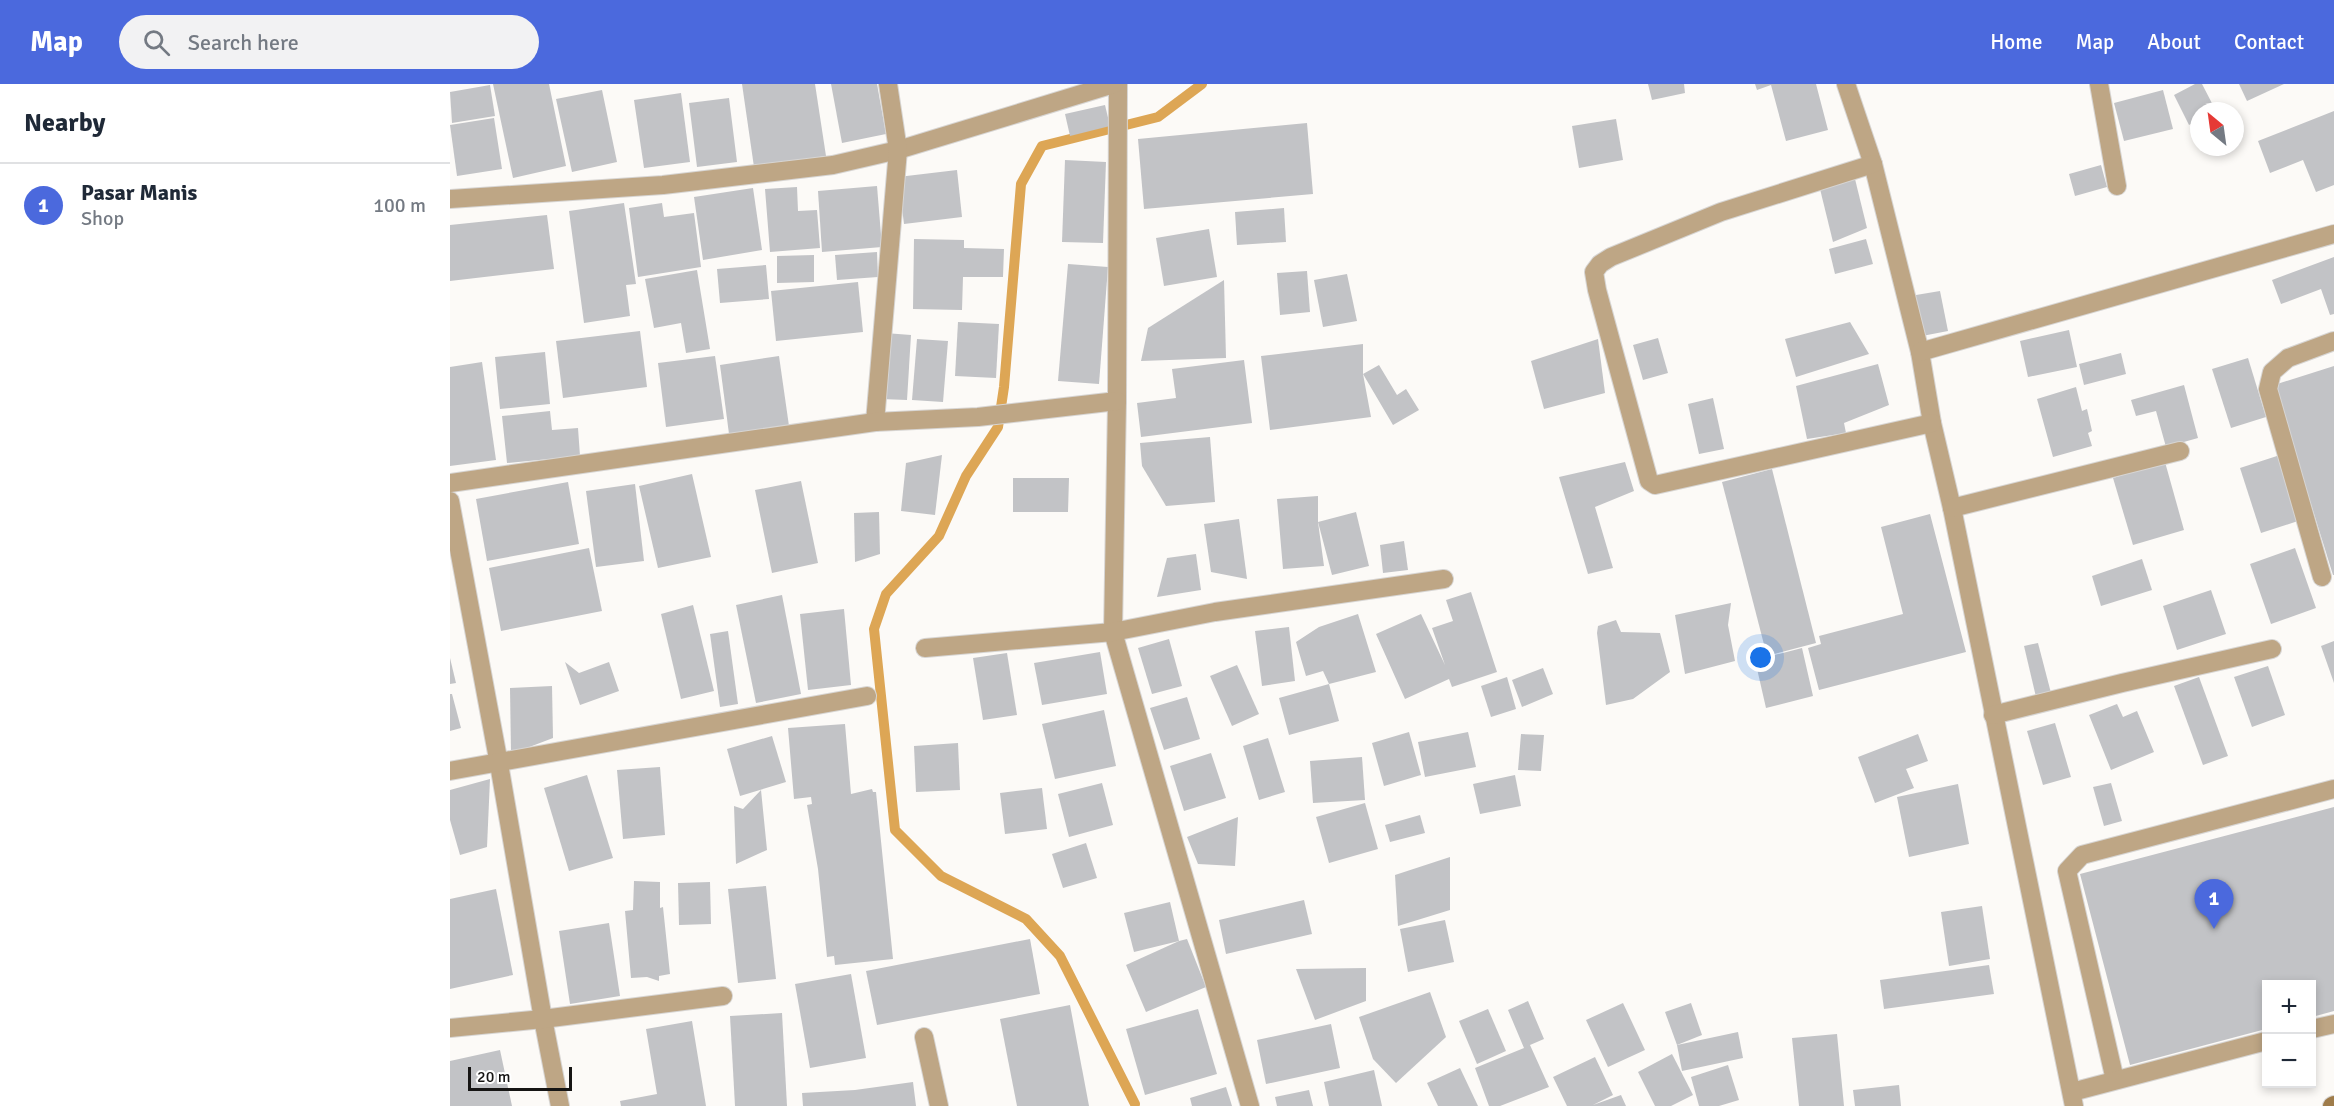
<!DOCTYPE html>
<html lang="en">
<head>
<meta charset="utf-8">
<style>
  body { margin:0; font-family:Signika,sans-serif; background:#f2f2f3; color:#1f2937 }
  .controls { position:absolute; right:18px; bottom:18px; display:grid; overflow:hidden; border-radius:0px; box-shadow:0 3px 9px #0003 }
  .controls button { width:54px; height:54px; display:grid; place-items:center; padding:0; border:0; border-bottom:2px solid #e0e1e3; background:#fff; color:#1f2937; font:30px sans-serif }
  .compass { position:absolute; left:1740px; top:18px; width:54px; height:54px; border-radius:50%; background:#fff; box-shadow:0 3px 9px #0003; rotate:331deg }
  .scale { position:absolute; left:18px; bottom:15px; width:104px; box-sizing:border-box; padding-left:6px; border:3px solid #161514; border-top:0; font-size:16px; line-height:21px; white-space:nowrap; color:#161514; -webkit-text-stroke:4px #fff; paint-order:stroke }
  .you { position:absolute; left:1311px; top:574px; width:21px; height:21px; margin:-15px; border:4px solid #fff; border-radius:50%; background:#1a73e8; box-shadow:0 0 0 9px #1a73e833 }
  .badge { display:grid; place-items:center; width:39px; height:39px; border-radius:50%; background:#4b69dd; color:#fff; font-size:20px; font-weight:700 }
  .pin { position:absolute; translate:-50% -50px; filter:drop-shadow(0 2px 3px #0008) }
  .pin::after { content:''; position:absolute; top:32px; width:21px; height:18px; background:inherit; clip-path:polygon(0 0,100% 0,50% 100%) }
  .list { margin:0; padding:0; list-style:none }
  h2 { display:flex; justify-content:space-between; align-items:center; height:78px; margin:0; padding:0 24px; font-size:26px }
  h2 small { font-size:20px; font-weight:400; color:#747a83 }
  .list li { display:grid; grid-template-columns:39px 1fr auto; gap:18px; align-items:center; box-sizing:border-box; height:84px; padding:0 24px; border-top:2px solid #e0e1e3 }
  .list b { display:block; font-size:22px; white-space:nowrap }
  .list p { margin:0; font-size:20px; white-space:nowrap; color:#747a83 }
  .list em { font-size:20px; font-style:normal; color:#747a83 }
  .icon { flex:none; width:33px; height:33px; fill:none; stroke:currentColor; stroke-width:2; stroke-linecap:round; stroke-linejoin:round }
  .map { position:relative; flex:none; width:1884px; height:1022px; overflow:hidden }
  header { display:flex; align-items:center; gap:36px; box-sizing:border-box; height:84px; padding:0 30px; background:#4b69dd; color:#fff }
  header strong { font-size:28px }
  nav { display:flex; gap:33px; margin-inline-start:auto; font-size:21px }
  .search { width:420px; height:54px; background:#f2f2f3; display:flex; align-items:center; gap:15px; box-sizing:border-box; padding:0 21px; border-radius:33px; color:#747a83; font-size:22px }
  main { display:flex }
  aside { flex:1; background:#fff }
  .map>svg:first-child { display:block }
</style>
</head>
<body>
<header>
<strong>Map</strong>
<div class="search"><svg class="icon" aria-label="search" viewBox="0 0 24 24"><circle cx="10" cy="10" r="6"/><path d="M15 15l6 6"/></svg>Search here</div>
<nav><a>Home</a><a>Map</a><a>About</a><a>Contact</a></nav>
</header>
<main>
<aside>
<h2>Nearby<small></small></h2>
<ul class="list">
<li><span class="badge">1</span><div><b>Pasar Manis</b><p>Shop</p></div><em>100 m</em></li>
</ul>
</aside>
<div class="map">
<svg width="1884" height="1022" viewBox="0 0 1884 1022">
  <rect width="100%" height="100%" fill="#fcfaf7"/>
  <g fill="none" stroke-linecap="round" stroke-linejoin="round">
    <!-- stream -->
    <path stroke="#dda655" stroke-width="10" d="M685,1020L610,872L576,835L491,792L445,746L424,545L436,510L489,452L516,392L548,343L554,303L571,100L592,62L708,33L752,0"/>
  </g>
  <!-- building -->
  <g fill="#c2c3c6">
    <path d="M43,0H99L116,82L63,94Z"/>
    <path d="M292,0H365L376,72L304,83Z"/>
    <path d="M381,0H427L436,50L392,59Z"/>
    <path d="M1198,0H1234L1235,9L1202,16Z"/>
    <path d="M1305,0H1366L1378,46L1336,57L1321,1L1307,6Z"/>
    <path d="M1745,0H1752L1766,27H1749V36L1739,41L1724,11Z"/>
    <path d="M1789,0H1834L1797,17Z"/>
    <path d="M40,1L45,32L2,39L0,8Z"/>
    <path d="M152,6L167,78L122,88L106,15Z"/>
    <path d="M1713,6L1723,45L1674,57L1664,19Z"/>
    <path d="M231,9L240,78L194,84L184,16Z"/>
    <path d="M279,14L287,78L247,83L239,19Z"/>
    <path d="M655,21L660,42L620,52L615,30Z"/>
    <path d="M1884,27V101L1866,108L1853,76L1820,89L1808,57Z"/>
    <path d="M44,34L52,85L7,92L0,41Z"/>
    <path d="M1166,35L1173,76L1129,84L1122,42Z"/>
    <path d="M857,39L863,110L694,125L688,55Z"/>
    <path d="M615,76L656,78L653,159L612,158Z"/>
    <path d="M1651,81L1657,103L1625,112L1619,90Z"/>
    <path d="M507,86L512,133L454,140L448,93Z"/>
    <path d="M1405,95L1417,144L1383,158L1370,105Z"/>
    <path d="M427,102L432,163L372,168L368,107Z"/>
    <path d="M347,103L348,127L367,126L370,164L320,168L315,105Z"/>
    <path d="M303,104L312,166L253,176L244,113Z"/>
    <path d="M174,119L186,200L176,201L180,232L134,239L119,127Z"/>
    <path d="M212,119L214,133L244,129L251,183L188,193L179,124Z"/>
    <path d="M834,124L836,158L787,161L785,128Z"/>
    <path d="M97,131L104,185L0,197V141Z"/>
    <path d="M759,145L767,193L714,202L706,154Z"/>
    <path d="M464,155L514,156V164L554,165L553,193H513L512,226L463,225Z"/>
    <path d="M1416,155L1423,180L1385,190L1379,165Z"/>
    <path d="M427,168L428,193L387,196L385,171Z"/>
    <path d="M364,171V198L327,199V172Z"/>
    <path d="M1884,173V230L1880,231L1871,205L1831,220L1822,196Z"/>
    <path d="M618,180L658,183L649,300L608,297Z"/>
    <path d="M316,181L319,215L270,219L267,185Z"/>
    <path d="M247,186L260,265L236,269L231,239L204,244L195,195Z"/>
    <path d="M857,187L860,228L830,231L827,189Z"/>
    <path d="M897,190L907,237L873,243L864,196Z"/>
    <path d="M774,196L776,274L691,277L698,244Z"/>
    <path d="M408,198L413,248L326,257L321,207Z"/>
    <path d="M1490,207L1498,247L1467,253L1460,212Z"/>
    <path d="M508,238L549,240L546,294L505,292Z"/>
    <path d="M1400,238L1419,270L1346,293L1335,255Z"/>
    <path d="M1619,246L1627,283L1578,293L1570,257Z"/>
    <path d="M190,247L197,303L113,314L106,257Z"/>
    <path d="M435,249L461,251L457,316L431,315Z"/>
    <path d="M1208,254L1218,289L1193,296L1183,261Z"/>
    <path d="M467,255L498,257L493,318L462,316Z"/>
    <path d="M1148,255L1155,309L1094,325L1081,277Z"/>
    <path d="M913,260V290L921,333L820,346L811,272Z"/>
    <path d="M95,268L100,320L50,325L45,273Z"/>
    <path d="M1671,269L1676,290L1634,301L1629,280Z"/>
    <path d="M265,272L274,335L216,343L208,279Z"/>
    <path d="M329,272L339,342L279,350L270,281Z"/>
    <path d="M1798,274L1816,333L1781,344L1762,285Z"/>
    <path d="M794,276L802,339L691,353L687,319L726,314L722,285Z"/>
    <path d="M32,278L46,376L0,382V283Z"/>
    <path d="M1428,280L1439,321L1394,339L1396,349L1357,355L1346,302Z"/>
    <path d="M929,281L947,311L956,305L969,326L943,341L913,290Z"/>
    <path d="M1884,282V491H1883L1824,301Z"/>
    <path d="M1734,301L1748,354L1716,363L1706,327L1686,332L1681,316Z"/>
    <path d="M1626,303L1632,327L1637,325L1642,347L1638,349L1642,362L1603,373L1587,315Z"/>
    <path d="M1263,314L1274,365L1249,370L1238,320Z"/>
    <path d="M100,327L102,346L128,344L130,372L57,379L52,332Z"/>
    <path d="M760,353L765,418L716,422L692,382L690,359Z"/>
    <path d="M492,371L485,431L451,427L456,379Z"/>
    <path d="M1830,371L1851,436L1811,449L1790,384Z"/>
    <path d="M1175,378L1184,407L1145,423L1163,484L1138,490L1109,393Z"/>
    <path d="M1715,378L1734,446L1683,461L1663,394Z"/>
    <path d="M1322,385L1366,559L1317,572L1272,398Z"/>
    <path d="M242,390L261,473L208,484L189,402Z"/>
    <path d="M563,394H619L618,428H563Z"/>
    <path d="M351,397L368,479L322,489L305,406Z"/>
    <path d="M118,398L129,460L37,477L26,415Z"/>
    <path d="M185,400L194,477L146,483L136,407Z"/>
    <path d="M868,412V438L874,482L833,485L827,415Z"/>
    <path d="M429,428L430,470L405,478L404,429Z"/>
    <path d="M906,428L919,482L882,491L868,438Z"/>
    <path d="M1480,430L1516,568L1369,606L1358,564L1371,560L1369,552L1453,530L1431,443Z"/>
    <path d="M789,435L797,495L761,488L754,440Z"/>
    <path d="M954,457L958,486L933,489L930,461Z"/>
    <path d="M139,464L152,527L51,547L39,484Z"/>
    <path d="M1845,464L1866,524L1821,540L1800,480Z"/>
    <path d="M746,470L751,506L707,513L717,474Z"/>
    <path d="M1692,475L1702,506L1651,522L1642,492Z"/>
    <path d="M1761,506L1776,550L1727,566L1713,522Z"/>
    <path d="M1021,508L1047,588L1002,603L999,595L955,615L926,550L971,530L995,581L982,544L1003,537L996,516Z"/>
    <path d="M332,511L351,610L306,619L286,521Z"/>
    <path d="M1281,519L1278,541L1285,577L1235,590L1225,531Z"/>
    <path d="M243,521L264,607L231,615L211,530Z"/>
    <path d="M394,525L401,601L358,606L350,530Z"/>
    <path d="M908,530L926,588L879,600L873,587L856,592L846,558L869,543Z"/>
    <path d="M1166,536L1171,548L1210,549L1220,588L1183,615L1156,621L1147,549L1148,542Z"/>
    <path d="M839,543L845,597L812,602L805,547Z"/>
    <path d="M278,547L288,620L270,623L260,550Z"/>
    <path d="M719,555L732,602L702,610L688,564Z"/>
    <path d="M1884,557V599L1871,562Z"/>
    <path d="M1588,559L1601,609L1586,613L1574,562Z"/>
    <path d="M1352,564L1363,612L1316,624L1305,576Z"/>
    <path d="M650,568L657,610L592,621L584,579Z"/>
    <path d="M557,569L567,631L533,636L523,574Z"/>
    <path d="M0,574L6,599L0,600Z"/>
    <path d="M115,578L129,589L159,578L169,607L130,621Z"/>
    <path d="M787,581L809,630L782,642L760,592Z"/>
    <path d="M1818,582L1835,631L1802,643L1784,593Z"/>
    <path d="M1093,584L1103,610L1072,623L1062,596Z"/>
    <path d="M1057,593L1066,625L1041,633L1031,602Z"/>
    <path d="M1749,593L1778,672L1753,681L1724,602Z"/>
    <path d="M879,600L889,637L839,651L829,614Z"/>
    <path d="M102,602L103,654L61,670L60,604Z"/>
    <path d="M0,610H2L11,644L0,647Z"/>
    <path d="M737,613L750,655L714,666L700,624Z"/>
    <path d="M1667,620L1673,633L1687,627L1704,668L1661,686L1639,631Z"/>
    <path d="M654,626L666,682L605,695L592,640Z"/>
    <path d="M1605,639L1621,693L1593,701L1577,647Z"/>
    <path d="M395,640L401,710L422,705L423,708H426L443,875L385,881L384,872L377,873L368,785L357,721L362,720L361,713L344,715L338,644Z"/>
    <path d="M959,648L971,691L934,702L922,659Z"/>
    <path d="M1018,648L1026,683L975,693L968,658Z"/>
    <path d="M1071,650L1094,651L1091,687L1068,686Z"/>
    <path d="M1468,650L1478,677L1456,685L1464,704L1425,719L1408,673Z"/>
    <path d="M322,652L336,698L290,712L277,665Z"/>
    <path d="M818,654L835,708L809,716L793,662Z"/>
    <path d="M508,659L510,706L466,708L464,662Z"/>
    <path d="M761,669L776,714L734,727L720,682Z"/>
    <path d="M912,673L915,716L863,719L860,677Z"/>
    <path d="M210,683L215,751L173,755L167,686Z"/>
    <path d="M137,691L163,774L119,787L94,704Z"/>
    <path d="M1065,691L1071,722L1030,730L1023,700Z"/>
    <path d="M40,695L37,763L10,771L0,736V706Z"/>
    <path d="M652,699L663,741L619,753L608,710Z"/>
    <path d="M1661,699L1672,737L1654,742L1643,703Z"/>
    <path d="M1508,700L1519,760L1459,773L1447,713Z"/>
    <path d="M592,704L597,745L555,750L550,709Z"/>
    <path d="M311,706L317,766L286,780L284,722L293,725Z"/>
    <path d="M915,719L928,765L879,779L866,733Z"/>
    <path d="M1884,723V927L1862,933V900H1816V945L1680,981L1630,790Z"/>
    <path d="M970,731L975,749L940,758L935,741Z"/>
    <path d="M788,733L785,782L748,780L737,753Z"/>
    <path d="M636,759L647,794L613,804L602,770Z"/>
    <path d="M1000,773V826L948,842L945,791Z"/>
    <path d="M184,797L210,798V824L213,823L220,890L209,892V897L197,893L181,894L175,827L183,826Z"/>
    <path d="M260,798L261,840L229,841L228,799Z"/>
    <path d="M316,802L326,895L288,899L278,805Z"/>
    <path d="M46,805L63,891L0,905V815Z"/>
    <path d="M854,816L862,850L776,870L769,836Z"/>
    <path d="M720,818L729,857L684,868L674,829Z"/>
    <path d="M1532,822L1540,875L1499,882L1491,828Z"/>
    <path d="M995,836L1004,878L958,888L950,845Z"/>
    <path d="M159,839L170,912L120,920L109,847Z"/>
    <path d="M580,855L590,910L427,941L416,887Z"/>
    <path d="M737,855L756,903L696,928L676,881L729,857Z"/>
    <path d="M1539,881L1544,910L1434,925L1430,896Z"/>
    <path d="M916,884V917L865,936L846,885Z"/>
    <path d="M401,890L416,974L360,984L345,900Z"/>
    <path d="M980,908L996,953L946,999L923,975L909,933Z"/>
    <path d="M1078,917L1094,955L1080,961L1099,1003L1050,1022H1039L1025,984L1074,964L1058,926Z"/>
    <path d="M1173,919L1195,966L1158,983L1136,936Z"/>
    <path d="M1241,919L1252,951L1227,961L1215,928Z"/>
    <path d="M620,921L639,1022H567L550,935Z"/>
    <path d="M748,925L767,990L695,1011L676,945Z"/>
    <path d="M1038,925L1056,967L1027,980L1009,937Z"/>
    <path d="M332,929L337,1022H285L280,932Z"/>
    <path d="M242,937L256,1022H171L170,1017L207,1010L196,945Z"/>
    <path d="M881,940L890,984L816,1000L807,956Z"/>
    <path d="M1288,948L1293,974L1232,987L1227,961Z"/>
    <path d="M1387,950L1394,1022H1349L1342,954Z"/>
    <path d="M50,966L62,1022H0V977Z"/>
    <path d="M1222,970L1243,1011L1221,1022H1205L1188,988Z"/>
    <path d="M1145,973L1163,1011L1143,1021L1171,1011L1176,1022H1117L1103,993Z"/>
    <path d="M1278,981L1289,1016L1269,1022H1249L1241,993Z"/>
    <path d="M1010,984L1028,1022H988L977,999Z"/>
    <path d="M924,986L932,1022H879L874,998Z"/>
    <path d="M463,998L466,1022H353L352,1009L405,1006Z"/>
    <path d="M1449,1001L1451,1022H1405L1403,1006Z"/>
    <path d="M776,1003L782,1022H742L740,1014Z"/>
    <path d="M859,1006L863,1022H827L825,1013Z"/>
  </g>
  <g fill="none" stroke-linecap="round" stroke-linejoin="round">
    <defs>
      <g id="lane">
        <path d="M1862,945L1884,940"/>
        <path d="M474,953L489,1022"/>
        <path d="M1665,996L1617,787L1632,771L1884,705"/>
        <path d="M1622,1008L1816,957"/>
      </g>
      <g id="street">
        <path d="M668,0L667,317L663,548L800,1022"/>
        <path d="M1396,0L1423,80L1470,268L1482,339L1502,424L1624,1022"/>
        <path d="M1649,0L1667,102"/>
        <path d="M1423,80L1271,128L1161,173L1150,180L1144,188L1147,206L1199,397L1205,401L1482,339"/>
        <path d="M0,115L213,101L383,81L448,66L664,0"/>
        <path d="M1470,268L1884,150"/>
        <path d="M425,338L448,66L438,0"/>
        <path d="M0,399L425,338L528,333L667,317"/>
        <path d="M0,417L49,680L93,935L110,1022"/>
        <path d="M1502,424L1730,367"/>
        <path d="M1872,493L1818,305L1822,288L1838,274L1884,257"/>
        <path d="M475,564L663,548L765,528L994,495"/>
        <path d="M1543,631L1672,599L1822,565"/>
        <path d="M0,687L417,612"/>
        <path d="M0,944L93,935L273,912"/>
      </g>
      <path id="secondary" d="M1882,1022L1884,1021"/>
    </defs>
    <!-- lane casing -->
    <use href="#lane" stroke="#d7d5d3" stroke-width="20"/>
    <!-- street casing -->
    <use href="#street" stroke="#d7d5d3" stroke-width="20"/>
    <!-- secondary casing -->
    <use href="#secondary" stroke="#d7d5d3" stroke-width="20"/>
    <!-- lane -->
    <use href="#lane" stroke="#bea685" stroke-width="18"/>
    <!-- street -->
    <use href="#street" stroke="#bea685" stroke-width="18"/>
    <!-- secondary -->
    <use href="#secondary" stroke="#9f7c4a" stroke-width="18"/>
  </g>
</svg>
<div class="controls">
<button>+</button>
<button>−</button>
</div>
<svg class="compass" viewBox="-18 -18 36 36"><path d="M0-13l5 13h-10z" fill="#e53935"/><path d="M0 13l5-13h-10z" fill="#747a83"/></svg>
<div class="scale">20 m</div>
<div class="you"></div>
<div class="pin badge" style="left:1764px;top:845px">1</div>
</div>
</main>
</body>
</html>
